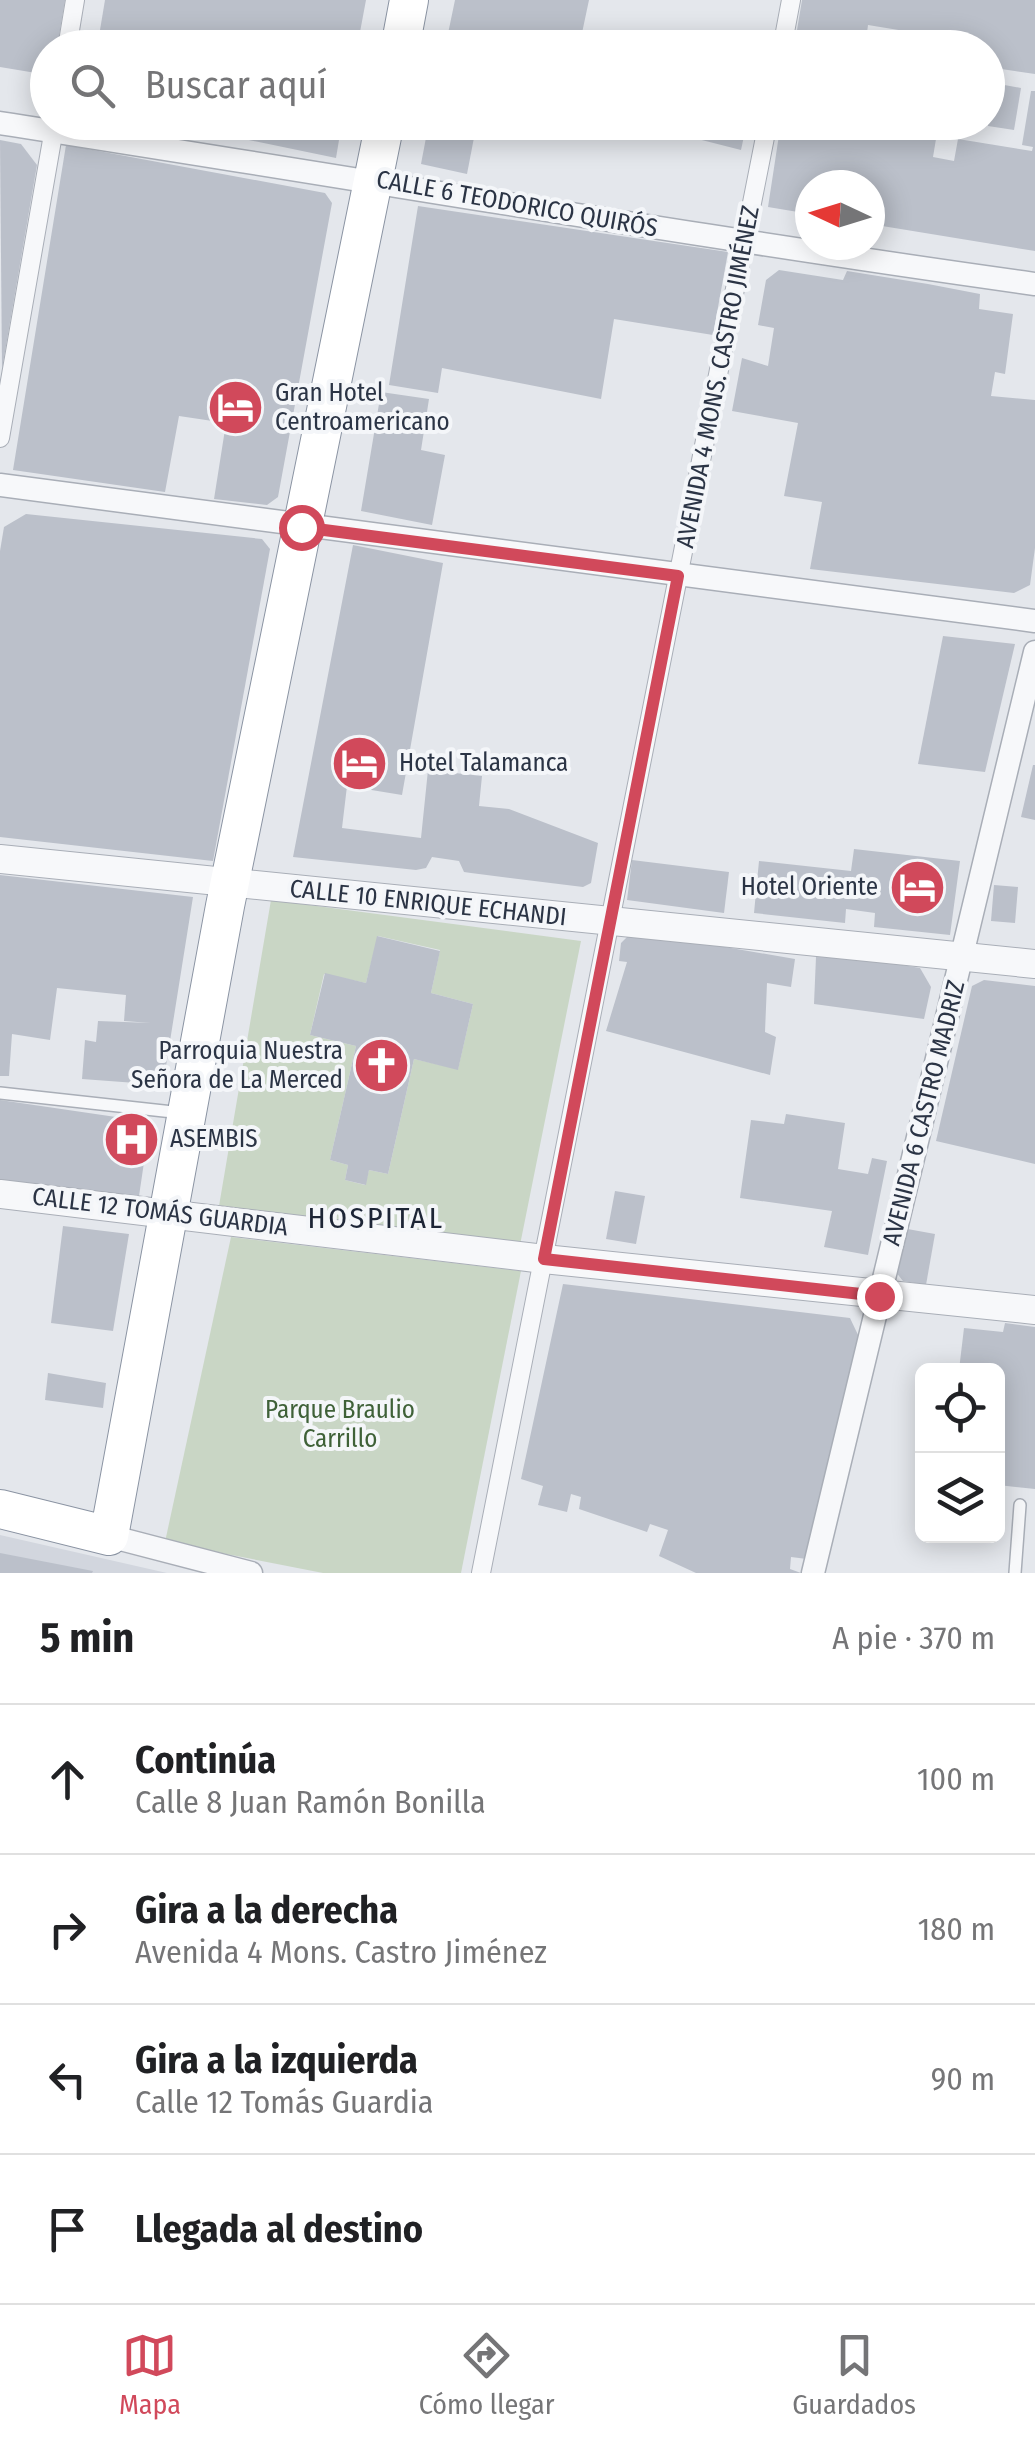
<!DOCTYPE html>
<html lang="es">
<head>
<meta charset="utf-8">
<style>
  body { margin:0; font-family:"Fira Sans Condensed",sans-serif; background:#f2f2f2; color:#202124 }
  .controls { position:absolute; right:30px; bottom:30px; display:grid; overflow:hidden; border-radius:15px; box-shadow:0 5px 25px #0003 }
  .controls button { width:90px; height:90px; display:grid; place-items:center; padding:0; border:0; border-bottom:2px solid #e0e0e0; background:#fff; color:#202124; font:50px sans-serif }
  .compass { position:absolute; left:795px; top:170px; width:90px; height:90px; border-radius:50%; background:#fff; box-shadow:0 5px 25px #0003; rotate:274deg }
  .stop { position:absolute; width:30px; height:30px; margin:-22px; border:8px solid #d1495b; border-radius:50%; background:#fff }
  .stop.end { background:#d1495b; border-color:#fff; box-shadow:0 2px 10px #0008 }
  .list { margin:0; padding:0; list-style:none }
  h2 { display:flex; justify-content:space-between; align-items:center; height:130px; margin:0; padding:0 40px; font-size:42px }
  h2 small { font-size:32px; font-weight:400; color:#757577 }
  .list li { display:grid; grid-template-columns:65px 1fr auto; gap:30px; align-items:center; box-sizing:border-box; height:150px; padding:0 40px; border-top:2px solid #e0e0e0 }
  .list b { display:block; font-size:38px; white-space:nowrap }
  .list p { margin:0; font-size:32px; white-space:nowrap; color:#757577 }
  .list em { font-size:32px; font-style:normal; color:#757577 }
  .icon { flex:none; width:55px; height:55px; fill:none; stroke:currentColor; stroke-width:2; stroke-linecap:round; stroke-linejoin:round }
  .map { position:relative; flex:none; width:1035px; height:1573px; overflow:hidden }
  .search { position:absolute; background:#fff; box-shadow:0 5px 25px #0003; left:30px; right:30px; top:30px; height:110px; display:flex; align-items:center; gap:25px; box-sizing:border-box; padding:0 35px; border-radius:55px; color:#757577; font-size:38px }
  .sheet { height:730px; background:#fff }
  nav { display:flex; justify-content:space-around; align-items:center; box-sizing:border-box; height:140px; border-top:2px solid #e0e0e0; background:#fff; font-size:28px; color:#757577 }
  nav a { display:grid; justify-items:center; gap:5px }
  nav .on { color:#d1495b }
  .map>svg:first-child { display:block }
</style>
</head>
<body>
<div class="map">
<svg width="1035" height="1573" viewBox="0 0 1035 1573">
  <rect width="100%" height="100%" fill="#e4e7ec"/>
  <!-- built -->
  <path fill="#d2d6de" d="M0,1535L167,1573H0Z"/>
  <!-- green -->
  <g fill="#c9d6c5" fill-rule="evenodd">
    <path d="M271,900L581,941L520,1245L219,1206ZM378,936L440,950L431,993L473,1004L458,1069L414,1059L388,1174L369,1170L365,1185L345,1180L348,1165L330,1160L356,1046L310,1035L324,974L366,983Z"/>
    <path d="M231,1237L521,1271L461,1573H323L165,1542Z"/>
  </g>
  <!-- building -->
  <g fill="#bbc0ca">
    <path d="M0,0H65L57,48H48V75L0,67Z"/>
    <path d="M105,0H366L357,48H97Z"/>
    <path d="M455,0H589L582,33L641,48H445Z"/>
    <path d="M802,0H1035V74L988,67L984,44L868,25L865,48H794Z"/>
    <path d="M988,82L1021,88L1014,130L988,126Z"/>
    <path d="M1031,91H1035V251L870,224V185H810V214L768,207L781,122H964L962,131L938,127L933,157L954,161L958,139L1032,151L1033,147L1022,145Z"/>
    <path d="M162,122H342L336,158Z"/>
    <path d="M429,122H477L467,174L421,164Z"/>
    <path d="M489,122H568L562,139Z"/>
    <path d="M631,122H747L741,150Z"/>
    <path d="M0,140L21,144L37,165L2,369Z"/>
    <path d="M66,145L325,193L332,203L278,497L267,505L214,499L226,423L179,416L165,492L13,470Z"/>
    <path d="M418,206L728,252L713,335L614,319L601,399L442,368L438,393L389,385Z"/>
    <path d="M779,270L843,280L847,271L928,284L980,294L979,309L1013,314L1005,374L995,372L991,396L1035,400V548L1030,585L1014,593L810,569L822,502L784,496L798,423L732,411L742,358L768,366L774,328L758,325L766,280Z"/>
    <path d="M381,392L429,399L421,450L445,455L432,525L361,511Z"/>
    <path d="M26,514L262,539L270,549L213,861L0,837V551L4,527Z"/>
    <path d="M353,545L443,563L402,795L347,786L342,828L421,838L428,770L482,776L479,806L509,809L598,843L591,883L583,887L471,873L464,872L459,861L432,857L426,868L416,870L293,857Z"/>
    <path d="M943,636L1015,644L985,772L918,764Z"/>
    <path d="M1033,765H1035V820L1021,817Z"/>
    <path d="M854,849L960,861L950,935L874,927L875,913L846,909L845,923L754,913L759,861L851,871Z"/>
    <path d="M632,860L729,872L724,913L627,900Z"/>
    <path d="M0,875L193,897L163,1085L82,1079L85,1040L96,1042L98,1021L151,1023L124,1021L126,995L57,988L50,1040L12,1034L9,1076H0Z"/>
    <path d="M994,885L1018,887L1015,923L991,921Z"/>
    <path d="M633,931L795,959L791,987L767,983L765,1032L776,1037L770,1075L606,1031L627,962L619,961L621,943Z"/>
    <path d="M377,936L440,951L431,993L473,1004L458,1070L414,1059L388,1174L369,1170L366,1185L345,1180L348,1165L330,1160L356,1046L310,1035L325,973L366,983Z"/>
    <path d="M816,957L862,958L920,968L931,987L924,1019L814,1004Z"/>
    <path d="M984,980L1035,986V1164L936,1141L972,986Z"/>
    <path d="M0,1100L150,1122L139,1196L0,1182Z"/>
    <path d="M786,1114L845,1123L838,1169L868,1174L872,1158L887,1161L868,1255L824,1247L832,1211L740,1198L751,1120L784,1124Z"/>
    <path d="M615,1191L645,1196L636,1244L606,1239Z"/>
    <path d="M63,1226L129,1234L113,1331L51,1323Z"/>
    <path d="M902,1228L935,1234L926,1285L903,1281L895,1271Z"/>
    <path d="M563,1284L850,1318L859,1337L807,1559L791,1557L790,1569L801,1573H696L659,1556L668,1530L650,1524L647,1532L579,1509L581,1497L571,1494L567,1512L538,1505L543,1486L521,1479Z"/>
    <path d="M1005,1323L1035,1327V1489L998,1485V1370H959L964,1328L1003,1332Z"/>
    <path d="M48,1373L106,1383L103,1408L45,1400Z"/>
    <path d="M0,1553L93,1571L92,1573H0Z"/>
  </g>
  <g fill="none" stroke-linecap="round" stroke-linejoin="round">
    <defs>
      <g id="service">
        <path d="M0,1093L182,1113"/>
        <path d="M1015,1573L1020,1505"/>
      </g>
      <g id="pedestrian">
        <path d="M67,48L75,0"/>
        <path d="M782,48L791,0"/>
        <path d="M0,438L55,123"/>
        <path d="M481,1573L768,122"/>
      </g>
      <g id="minor">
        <path d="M0,123C345,176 689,236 1035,284"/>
        <path d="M0,485L1035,621"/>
        <path d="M109,1536L251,1573"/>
        <path d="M813,1573L1035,652"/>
      </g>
      <g id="tertiary">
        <path d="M0,859L1035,964"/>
        <path d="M0,1194L544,1259L1035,1310"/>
      </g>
      <g id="trunk">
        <path d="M400,48L409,0"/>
        <path d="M0,1509L109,1536L225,906L385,122"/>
      </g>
    </defs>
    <!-- service casing -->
    <use href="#service" stroke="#a9aeb7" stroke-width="14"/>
    <!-- pedestrian casing -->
    <use href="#pedestrian" stroke="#a9aeb7" stroke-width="20"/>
    <!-- minor casing -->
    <use href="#minor" stroke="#a9aeb7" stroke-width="25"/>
    <!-- tertiary casing -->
    <use href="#tertiary" stroke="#a9aeb7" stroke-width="30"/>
    <!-- trunk casing -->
    <use href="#trunk" stroke="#8b94a3" stroke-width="40"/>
    <!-- service -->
    <use href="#service" stroke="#f7f8fa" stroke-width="11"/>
    <!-- pedestrian -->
    <use href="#pedestrian" stroke="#f7f8fa" stroke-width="18"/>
    <!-- minor -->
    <use href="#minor" stroke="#f7f8fa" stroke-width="22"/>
    <!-- tertiary -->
    <use href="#tertiary" stroke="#f7f8fa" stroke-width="28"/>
    <!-- trunk -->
    <use href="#trunk" stroke="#fff" stroke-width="38"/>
  </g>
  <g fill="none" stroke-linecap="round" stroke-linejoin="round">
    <!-- route -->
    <path stroke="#d1495b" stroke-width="12" d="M301,527L678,576L544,1259L879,1296"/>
  </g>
  <!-- icons -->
  <defs>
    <symbol id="hotel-disc" viewBox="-11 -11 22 22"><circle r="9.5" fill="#d1495b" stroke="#f4f6f9"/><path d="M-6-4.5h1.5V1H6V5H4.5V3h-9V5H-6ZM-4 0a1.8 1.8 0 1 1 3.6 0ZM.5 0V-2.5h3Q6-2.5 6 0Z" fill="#fff"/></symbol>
    <symbol id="church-disc" viewBox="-11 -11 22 22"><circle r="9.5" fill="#d1495b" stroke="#f4f6f9"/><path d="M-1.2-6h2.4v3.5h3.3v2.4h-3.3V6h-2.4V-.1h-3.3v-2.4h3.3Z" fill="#fff"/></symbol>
    <symbol id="hospital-disc" viewBox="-11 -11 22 22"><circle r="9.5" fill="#d1495b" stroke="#f4f6f9"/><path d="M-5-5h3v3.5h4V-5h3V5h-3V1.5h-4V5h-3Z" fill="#fff"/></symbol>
  </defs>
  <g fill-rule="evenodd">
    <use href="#hotel-disc" x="204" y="376" width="63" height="63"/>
    <use href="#hotel-disc" x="328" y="732" width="63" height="63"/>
    <use href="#hotel-disc" x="886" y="856" width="63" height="63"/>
    <use href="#church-disc" x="350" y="1034" width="63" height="63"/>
    <use href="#hospital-disc" x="100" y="1108" width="63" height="63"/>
  </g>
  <g text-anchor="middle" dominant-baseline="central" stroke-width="8" stroke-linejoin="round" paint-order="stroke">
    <!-- street labels -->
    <g font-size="25" fill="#2b3445" stroke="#f4f6f9">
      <text transform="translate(517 204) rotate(10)">CALLE 6 TEODORICO QUIRÓS</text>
      <text transform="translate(718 377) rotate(-79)">AVENIDA 4 MONS. CASTRO JIMÉNEZ</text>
      <text transform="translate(428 903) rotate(6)">CALLE 10 ENRIQUE ECHANDI</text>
      <text transform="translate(924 1113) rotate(-76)">AVENIDA 6 CASTRO MADRIZ</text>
      <text transform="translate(160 1212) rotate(7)">CALLE 12 TOMÁS GUARDIA</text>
    </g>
    <!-- poi labels -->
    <g font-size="25" fill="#2b3445" stroke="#f4f6f9" text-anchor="start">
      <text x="275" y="393">Gran Hotel<tspan x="275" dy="29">Centroamericano</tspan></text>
      <text x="399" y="763">Hotel Talamanca</text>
      <text x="878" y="887" text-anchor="end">Hotel Oriente</text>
      <text x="343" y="1051" text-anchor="end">Parroquia Nuestra<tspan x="343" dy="29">Señora de La Merced</tspan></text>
      <text x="170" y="1139">ASEMBIS</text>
    </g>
    <!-- park labels -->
    <g font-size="25" fill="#3f6138" stroke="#f4f6f9">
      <text x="340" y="1410">Parque Braulio<tspan x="340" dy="29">Carrillo</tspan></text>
    </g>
    <!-- quarter labels -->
    <g font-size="30" letter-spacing="2.5" fill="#1d2536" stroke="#f4f6f9">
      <text x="376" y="1218">HOSPITAL</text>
    </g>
  </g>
</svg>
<div class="controls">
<button><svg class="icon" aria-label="locate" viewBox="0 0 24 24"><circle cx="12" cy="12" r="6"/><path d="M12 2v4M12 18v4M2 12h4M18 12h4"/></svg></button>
<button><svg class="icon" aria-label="layers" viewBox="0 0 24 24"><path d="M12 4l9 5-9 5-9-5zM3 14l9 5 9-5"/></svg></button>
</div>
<svg class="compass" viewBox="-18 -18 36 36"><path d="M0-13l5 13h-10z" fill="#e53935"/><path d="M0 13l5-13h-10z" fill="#757577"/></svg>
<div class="stop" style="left:301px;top:527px"></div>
<div class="stop end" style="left:879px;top:1296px"></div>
<div class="search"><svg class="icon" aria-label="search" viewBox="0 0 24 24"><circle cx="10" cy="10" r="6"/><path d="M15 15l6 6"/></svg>Buscar aquí</div>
</div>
<section class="sheet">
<h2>5 min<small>A pie · 370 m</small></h2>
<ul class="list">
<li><svg class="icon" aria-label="ahead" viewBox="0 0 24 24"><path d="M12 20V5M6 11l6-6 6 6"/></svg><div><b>Continúa</b><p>Calle 8 Juan Ramón Bonilla</p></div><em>100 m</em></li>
<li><svg class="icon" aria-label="right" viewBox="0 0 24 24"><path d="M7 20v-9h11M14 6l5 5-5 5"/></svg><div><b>Gira a la derecha</b><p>Avenida 4 Mons. Castro Jiménez</p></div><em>180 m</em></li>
<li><svg class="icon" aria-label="left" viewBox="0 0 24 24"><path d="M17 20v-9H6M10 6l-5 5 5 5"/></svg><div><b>Gira a la izquierda</b><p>Calle 12 Tomás Guardia</p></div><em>90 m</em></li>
<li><svg class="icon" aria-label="arrive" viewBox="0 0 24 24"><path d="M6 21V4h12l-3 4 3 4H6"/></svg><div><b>Llegada al destino</b></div></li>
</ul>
</section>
<nav>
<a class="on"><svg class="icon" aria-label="map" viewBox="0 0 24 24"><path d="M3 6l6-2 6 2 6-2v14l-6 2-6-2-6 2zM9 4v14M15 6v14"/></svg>Mapa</a>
<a><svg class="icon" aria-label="directions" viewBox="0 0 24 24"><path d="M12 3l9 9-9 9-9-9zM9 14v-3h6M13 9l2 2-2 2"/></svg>Cómo llegar</a>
<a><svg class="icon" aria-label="saved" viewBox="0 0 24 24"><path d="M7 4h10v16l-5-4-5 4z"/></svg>Guardados</a>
</nav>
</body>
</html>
